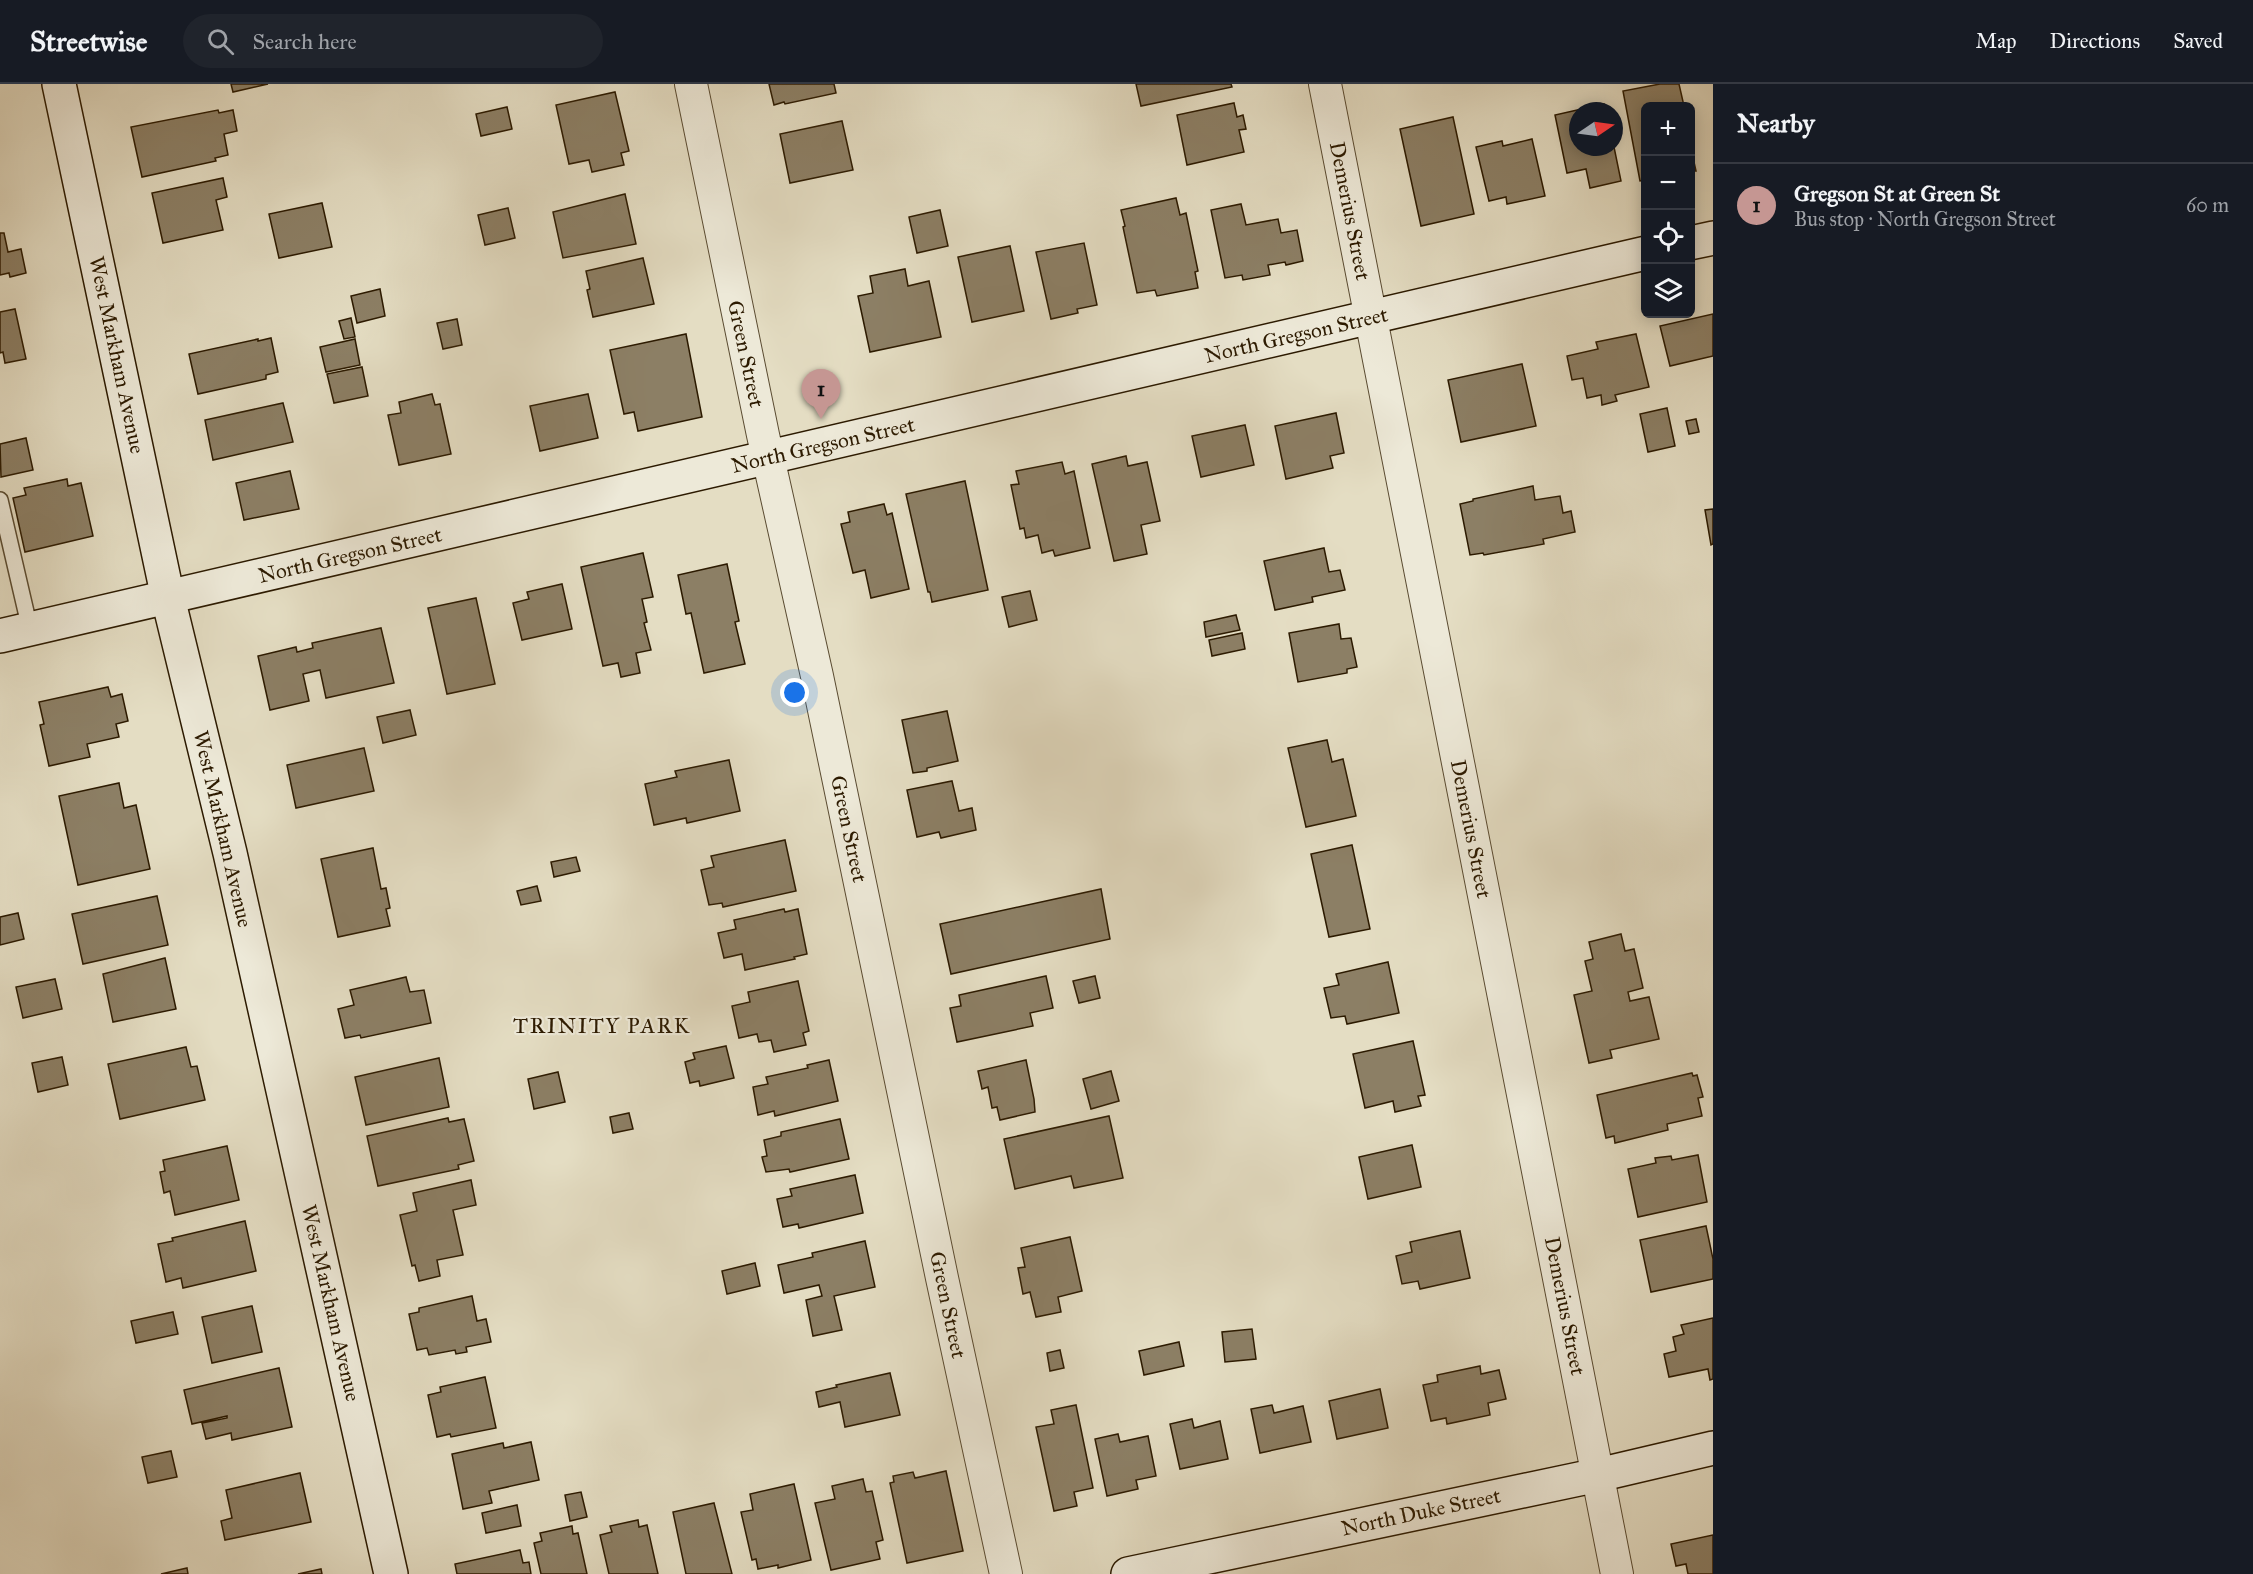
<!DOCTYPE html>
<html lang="en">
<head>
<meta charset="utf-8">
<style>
  body { margin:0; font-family:"IM FELL Great Primer",serif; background:#20242c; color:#f1f3f6 }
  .controls { position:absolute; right:18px; top:18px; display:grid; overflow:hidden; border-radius:9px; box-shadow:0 3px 15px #0003 }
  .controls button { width:54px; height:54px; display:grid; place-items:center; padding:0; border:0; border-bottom:2px solid #363941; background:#171b24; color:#f1f3f6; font:30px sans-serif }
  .compass { position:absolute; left:1569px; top:18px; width:54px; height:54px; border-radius:50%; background:#171b24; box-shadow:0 3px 15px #0003; rotate:77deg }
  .you { position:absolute; left:795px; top:609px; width:21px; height:21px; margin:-15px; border:4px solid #fff; border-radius:50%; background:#1a73e8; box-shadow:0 0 0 9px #1a73e833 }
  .badge { display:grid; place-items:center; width:39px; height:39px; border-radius:50%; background:#c59692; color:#111; font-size:20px; font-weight:700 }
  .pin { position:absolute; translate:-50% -50px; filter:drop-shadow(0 2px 3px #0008) }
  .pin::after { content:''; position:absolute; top:32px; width:21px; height:18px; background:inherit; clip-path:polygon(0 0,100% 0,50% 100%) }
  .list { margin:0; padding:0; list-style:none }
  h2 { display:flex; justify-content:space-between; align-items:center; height:78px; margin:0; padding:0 24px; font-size:26px }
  h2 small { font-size:20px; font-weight:400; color:#9ea1a6 }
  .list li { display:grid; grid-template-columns:39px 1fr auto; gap:18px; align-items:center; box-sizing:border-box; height:84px; padding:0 24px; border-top:2px solid #363941 }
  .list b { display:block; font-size:22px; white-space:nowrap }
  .list p { margin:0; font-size:20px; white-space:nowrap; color:#9ea1a6 }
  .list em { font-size:20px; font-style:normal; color:#9ea1a6 }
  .icon { flex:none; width:33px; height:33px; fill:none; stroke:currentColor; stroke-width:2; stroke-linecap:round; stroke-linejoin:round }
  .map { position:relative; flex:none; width:1713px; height:1490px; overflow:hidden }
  header { display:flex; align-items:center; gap:36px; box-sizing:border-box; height:84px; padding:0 30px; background:#171b24; border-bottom:2px solid #363941 }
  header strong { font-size:28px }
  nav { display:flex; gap:33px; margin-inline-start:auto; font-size:21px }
  .search { width:420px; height:54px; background:#20242c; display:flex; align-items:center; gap:15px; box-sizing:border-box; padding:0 21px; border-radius:33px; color:#9ea1a6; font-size:22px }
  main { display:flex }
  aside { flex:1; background:#171b24 }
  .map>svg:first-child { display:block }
</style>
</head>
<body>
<header>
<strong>Streetwise</strong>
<div class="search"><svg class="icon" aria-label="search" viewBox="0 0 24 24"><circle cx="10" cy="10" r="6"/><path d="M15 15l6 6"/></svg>Search here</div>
<nav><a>Map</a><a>Directions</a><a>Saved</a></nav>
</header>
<main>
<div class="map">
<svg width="1713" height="1490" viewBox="0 0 1713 1490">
  <rect width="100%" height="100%" fill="#e4ddc3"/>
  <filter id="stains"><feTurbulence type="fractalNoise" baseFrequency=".00333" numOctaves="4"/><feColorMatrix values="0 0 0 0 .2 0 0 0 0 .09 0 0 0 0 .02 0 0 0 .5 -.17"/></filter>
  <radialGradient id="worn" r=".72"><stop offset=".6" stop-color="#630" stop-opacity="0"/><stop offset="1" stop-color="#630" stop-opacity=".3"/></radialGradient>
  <!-- building -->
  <g fill="#8c7f65" stroke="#2c1a00" stroke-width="1.5">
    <path d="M231,0H268L233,8Z"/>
    <path d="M769,0H834L836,9L785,20L784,18L774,21Z"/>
    <path d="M1136,0H1231L1232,3L1141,22Z"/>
    <path d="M1660,0H1679L1684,22H1646V96L1640,97L1623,7Z"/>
    <path d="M615,8L629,67L621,69L624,81L592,88L589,76L569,80L556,21Z"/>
    <path d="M1234,19L1237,33L1243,31L1246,45L1239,46L1244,68L1187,81L1177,31Z"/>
    <path d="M1604,20L1606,27H1578V63H1614L1621,97L1590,104L1586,85L1567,89L1555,31Z"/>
    <path d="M507,23L512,45L481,52L476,30Z"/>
    <path d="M218,26L219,29L233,26L237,47L224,50L228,71L215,74L216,77L142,93L131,43Z"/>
    <path d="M1453,33L1474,130L1421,142L1400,45Z"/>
    <path d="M842,37L853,86L790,99L780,50Z"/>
    <path d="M1532,55L1545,112L1507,120L1506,113L1489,117L1476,63L1502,57L1503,62Z"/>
    <path d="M1690,60L1696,87H1690Z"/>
    <path d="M223,94L227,113L216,116L223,146L163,159L152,109Z"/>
    <path d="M625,110L636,160L563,174L553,128Z"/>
    <path d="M1176,114L1180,131L1186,129L1198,187L1195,188L1198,204L1157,212L1155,206L1137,209L1123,143L1125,142L1121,126Z"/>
    <path d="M322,119L332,163L279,174L269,130Z"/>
    <path d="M1241,120L1246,141L1278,135L1281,149L1297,146L1303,177L1286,181L1285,178L1268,181L1270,191L1243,196L1242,191L1225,194L1211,126Z"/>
    <path d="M508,124L515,154L485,161L478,131Z"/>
    <path d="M940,126L948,162L917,169L909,133Z"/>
    <path d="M0,149H4L8,168L21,165L26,189L10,193L9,189L0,191Z"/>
    <path d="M1084,159L1097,221L1077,225L1078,229L1051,235L1036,168Z"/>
    <path d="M1010,162L1024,227L972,238L958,173Z"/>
    <path d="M643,174L654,220L593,233L587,206L590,205L586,187Z"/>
    <path d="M905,185L908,202L929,197L941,253L870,268L858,212L873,209L870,192Z"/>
    <path d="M380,205L385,232L357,239L351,212Z"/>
    <path d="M15,225L26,275L5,279L3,268L0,269V228Z"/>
    <path d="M1713,230V272L1670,282L1660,242Z"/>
    <path d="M351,234L355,253L344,255L339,237Z"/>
    <path d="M457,235L462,261L443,265L437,239Z"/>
    <path d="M686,250L702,333L638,347L634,328L624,330L610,266Z"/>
    <path d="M1636,250L1649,303L1615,311L1617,317L1602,321L1601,311L1587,314L1583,294L1572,296L1567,272L1598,265L1596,258Z"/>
    <path d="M271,254L278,288L266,291V295L198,310L189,270L258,255V257Z"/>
    <path d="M355,255L360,281L326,288L320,263Z"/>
    <path d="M1522,280L1536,342L1461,358L1448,296Z"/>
    <path d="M362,283L368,312L334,319L327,290Z"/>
    <path d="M432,310L435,321L440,320L451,370L399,381L388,331L401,329L399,318Z"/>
    <path d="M588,310L598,354L540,367L530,322Z"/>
    <path d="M283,319L293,358L213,376L205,336Z"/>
    <path d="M1667,324L1675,362L1648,368L1640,330Z"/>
    <path d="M1336,329L1344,369L1330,372L1333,384L1286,395L1275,342Z"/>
    <path d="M1696,335L1699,348L1689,350L1686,337Z"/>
    <path d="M1245,341L1254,381L1201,393L1192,352Z"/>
    <path d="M26,354L33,386L1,393L0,360Z"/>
    <path d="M1126,372L1128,382L1147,378L1160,437L1141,441L1147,470L1114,477L1092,380Z"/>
    <path d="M1062,378L1065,390L1074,387L1090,464L1055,472L1053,466L1042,469L1038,451L1026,454L1024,444L1020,445L1011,401L1019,400L1016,387Z"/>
    <path d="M290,387L299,425L244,436L236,399Z"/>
    <path d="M67,395L68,402L81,399L93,452L25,468L13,414L26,411L24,404Z"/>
    <path d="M965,397L988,506L932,518L930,508H928L906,410Z"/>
    <path d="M1533,402L1535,416L1560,412L1563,429L1571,427L1575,448L1543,455L1544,460L1484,471L1483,469L1470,471L1460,420L1473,417V415Z"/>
    <path d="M884,420L887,431L892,429L909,505L871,514L865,486L853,489L841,440L850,438L848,428Z"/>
    <path d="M1713,425V460L1711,461L1705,426Z"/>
    <path d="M1324,464L1329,488L1340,486L1345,506L1312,513L1313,518L1275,526L1264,477Z"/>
    <path d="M643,469L653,513L642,515L647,538L644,539L651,566L636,569L640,589L621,593L618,579L603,582L581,483Z"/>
    <path d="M727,480L739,537L735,538L745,580L704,589L691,529L686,530L678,491Z"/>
    <path d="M562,500L572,545L522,556L513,519L529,515L527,508Z"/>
    <path d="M1030,507L1037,536L1009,543L1002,513Z"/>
    <path d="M476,514L495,600L447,610L428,524Z"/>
    <path d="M1236,531L1240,546L1206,553L1204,538Z"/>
    <path d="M1339,540L1341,555L1351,554L1357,583L1347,585V589L1298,598L1289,549Z"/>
    <path d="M381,544L394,599L326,614L320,586L303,590L309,617L270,626L258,572L296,563L297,568L313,564L312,559Z"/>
    <path d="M1242,549L1245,565L1212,572L1209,556Z"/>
    <path d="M108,603L111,613L122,610L128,637L116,640L119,653L87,660L90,673L49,682L40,641L44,640L39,618Z"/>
    <path d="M410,626L416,651L383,659L377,633Z"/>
    <path d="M947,627L958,677L927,684V687L913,689L902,636Z"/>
    <path d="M1327,656L1332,678L1343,675L1356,732L1306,743L1288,664Z"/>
    <path d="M364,664L374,707L296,724L287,681Z"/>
    <path d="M729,676L740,727L687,739L686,734L654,741L645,700L677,693L675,687Z"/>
    <path d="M952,697L959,727L972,724L976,746L941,754L939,748L917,753L907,706Z"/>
    <path d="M119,699L124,724L136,721L150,785L78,801L59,712Z"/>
    <path d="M785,756L796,807L723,823L722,819L709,821L701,786L714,783L711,772Z"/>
    <path d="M1352,761L1370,845L1329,853L1311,770Z"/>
    <path d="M373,764L381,805L386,804L390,824L386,825L390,842L338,853L321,775Z"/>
    <path d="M576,773L580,787L554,793L551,778Z"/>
    <path d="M537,802L541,817L521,821L517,807Z"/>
    <path d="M1101,805L1110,855L951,890L940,840Z"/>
    <path d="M157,812L168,861L83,880L72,830Z"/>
    <path d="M784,825L785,828L798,825L807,870L794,873L795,875L745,886L742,870L724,874L718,849L736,845L734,836Z"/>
    <path d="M18,829L24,855L0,861V833Z"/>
    <path d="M1621,850L1625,867L1634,865L1643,904L1628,908L1630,917L1649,913L1659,955L1610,966L1612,974L1589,979L1574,911L1592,907L1585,877L1593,875L1589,858Z"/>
    <path d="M165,874L176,925L113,938L103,890Z"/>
    <path d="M1388,878L1399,929L1347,940L1345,932L1331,934L1324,904L1339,901L1336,890Z"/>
    <path d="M1046,892L1053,924L1030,929L1033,942L957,958L950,924L961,922L959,911Z"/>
    <path d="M1095,892L1100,914L1079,919L1073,897Z"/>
    <path d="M406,893L410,908L424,906L431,939L361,954L360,951L345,954L338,925L354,921L350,906Z"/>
    <path d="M55,895L62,925L23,934L16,903Z"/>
    <path d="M798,897L809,947L803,949L806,961L774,968L771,956L759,958L757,950L739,954L732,922L750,918L748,908Z"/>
    <path d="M1413,957L1425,1011L1418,1012L1421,1022L1395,1028L1393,1017L1365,1024L1353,970Z"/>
    <path d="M726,962L734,994L700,1002L699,997L690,999L685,978L695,975L693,969Z"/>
    <path d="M186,963L191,983L197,982L205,1016L120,1035L108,980Z"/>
    <path d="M62,973L68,1001L38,1008L32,979Z"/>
    <path d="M439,974L449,1023L366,1041L355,993Z"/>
    <path d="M829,976L838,1017L775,1032L774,1027L758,1031L753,1003L768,1000L766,993L808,984L807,981Z"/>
    <path d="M1026,976L1034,1015L1035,1028L1000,1036L997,1023L992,1024L988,1003L982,1005L978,987Z"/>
    <path d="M1111,987L1119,1017L1091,1025L1083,995Z"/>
    <path d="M558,988L565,1018L534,1025L528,995Z"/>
    <path d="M1692,989L1693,992L1697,991L1703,1013L1698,1014L1702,1032L1667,1040L1668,1046L1615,1059L1614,1052L1606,1054L1597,1011Z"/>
    <path d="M629,1029L633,1045L613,1049L610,1033Z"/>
    <path d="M1109,1032L1123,1094L1074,1104L1071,1092L1015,1105L1004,1055Z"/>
    <path d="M448,1034L449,1038L464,1035L474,1077L458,1081L459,1085L378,1102L367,1052Z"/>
    <path d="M840,1035L849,1075L790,1088L789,1085L766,1088L762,1073L767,1072L764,1056L781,1052V1048Z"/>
    <path d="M1412,1061L1421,1103L1368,1115L1359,1073Z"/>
    <path d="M227,1062L239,1116L175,1131L170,1107L164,1109L160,1088L165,1087L163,1076Z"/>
    <path d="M1698,1071L1707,1118L1638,1133L1628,1085L1656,1079L1655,1074L1671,1072L1672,1076Z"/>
    <path d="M855,1091L863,1129L799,1144L798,1140L783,1143L777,1115L792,1112L790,1105Z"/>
    <path d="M471,1096L476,1121L453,1126L463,1171L437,1176L440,1192L419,1197L415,1181L412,1182L400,1131L417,1127L413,1109Z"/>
    <path d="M245,1137L256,1187L183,1204L181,1194L166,1198L158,1160L173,1157L172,1154Z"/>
    <path d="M1706,1142L1713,1175V1195L1651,1208L1640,1156Z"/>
    <path d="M1460,1147L1470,1194L1420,1205L1418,1197L1402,1200L1396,1172L1412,1168L1410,1158Z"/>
    <path d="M1070,1153L1082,1207L1058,1213L1061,1228L1036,1233L1030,1208L1023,1210L1018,1184L1025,1183L1021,1164Z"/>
    <path d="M865,1157L875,1203L834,1212L842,1246L813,1252L806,1216L822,1212L819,1201L784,1209L778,1181L813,1173L812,1169Z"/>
    <path d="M755,1179L760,1202L727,1210L722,1187Z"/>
    <path d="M472,1212L477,1237L486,1235L491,1258L466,1263L467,1268L456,1270L455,1266L429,1271L427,1264L417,1266L409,1230L419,1228V1224Z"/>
    <path d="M252,1222L262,1268L212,1279L202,1233Z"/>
    <path d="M173,1228L178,1250L136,1259L131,1237Z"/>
    <path d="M1713,1234V1295L1710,1296L1708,1285L1669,1293L1664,1270L1676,1267L1673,1253L1684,1250L1681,1241Z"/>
    <path d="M1252,1245L1256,1275L1225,1278L1222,1248Z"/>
    <path d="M1179,1258L1184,1282L1144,1291L1139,1267Z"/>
    <path d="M1060,1266L1064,1284L1050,1287L1047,1269Z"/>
    <path d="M1480,1282L1481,1290L1499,1286L1506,1315L1488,1319L1490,1331L1447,1340L1446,1334L1431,1337L1423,1301L1438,1298L1437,1291Z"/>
    <path d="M279,1284L292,1343L232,1356L231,1349L206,1355L202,1339L227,1334V1332L192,1340L184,1306Z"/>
    <path d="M890,1289L900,1331L845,1343L840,1318L819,1323L816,1308L837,1303L836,1301Z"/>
    <path d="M485,1293L496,1344L451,1353L450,1350L437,1353L428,1311L441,1308L440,1303Z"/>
    <path d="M1380,1305L1388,1344L1337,1355L1329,1317Z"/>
    <path d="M1076,1321L1093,1404L1074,1408L1077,1422L1054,1427L1036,1343L1054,1340L1051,1326Z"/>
    <path d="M1272,1321L1274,1329L1303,1322L1311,1358L1260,1369L1251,1325Z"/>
    <path d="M1192,1335L1194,1344L1220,1337L1228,1375L1180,1385L1170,1340Z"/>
    <path d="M1118,1350L1120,1358L1148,1352L1156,1392L1136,1396L1138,1405L1107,1412L1095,1355Z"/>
    <path d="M531,1358L539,1396L489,1407L492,1419L463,1425L452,1370L503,1359L504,1364Z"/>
    <path d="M171,1367L177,1393L148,1399L142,1373Z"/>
    <path d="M946,1387L963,1467L907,1479L890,1399L894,1398L893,1392L913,1388L915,1394Z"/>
    <path d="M300,1389L311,1438L225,1456L221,1437L232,1434L226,1406Z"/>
    <path d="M863,1395L866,1408L872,1407L883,1456L876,1458L880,1475L831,1486L815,1419L835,1415L832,1402Z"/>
    <path d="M794,1400L811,1476L778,1484V1481L758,1485L756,1475L752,1476L741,1428L753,1426L750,1410Z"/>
    <path d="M581,1408L587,1433L570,1437L565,1411Z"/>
    <path d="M714,1419L732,1490H686L673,1428Z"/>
    <path d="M517,1421L521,1442L486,1449L482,1429Z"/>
    <path d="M638,1436L639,1443L647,1441L658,1490H609L600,1451L612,1448L610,1442Z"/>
    <path d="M572,1442L573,1450L578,1449L587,1490H541L534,1459L542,1457L540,1449Z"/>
    <path d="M1713,1451V1490H1688L1686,1480L1676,1482L1671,1460Z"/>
    <path d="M520,1466L523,1479L529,1478L531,1490H457L455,1480Z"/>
    <path d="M187,1484L188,1490H161Z"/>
    <path d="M321,1485L322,1490H298Z"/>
  </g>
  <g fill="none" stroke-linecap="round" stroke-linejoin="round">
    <defs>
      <path id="lane" d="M0,416L30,545"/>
      <g id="street">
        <path d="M691,0L763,351L817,592L942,1194L1006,1490"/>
        <path d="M1325,0L1617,1490"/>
      </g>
      <g id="secondary">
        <path d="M59,0L168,514L230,769L391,1490"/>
        <path d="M1690,159L1713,154"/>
        <path d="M0,552L1646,169"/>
        <path d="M1128,1490L1598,1391L1713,1364"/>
      </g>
    </defs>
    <!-- lane casing -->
    <use href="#lane" stroke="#5a4b31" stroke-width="18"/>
    <!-- street casing -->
    <use href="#street" stroke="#5a4b31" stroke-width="34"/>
    <!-- secondary casing -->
    <use href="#secondary" stroke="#2c1a00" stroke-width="36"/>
    <!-- lane -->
    <use href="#lane" stroke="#ede9d8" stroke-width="15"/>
    <!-- street -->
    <use href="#street" stroke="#ede9d8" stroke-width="32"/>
    <!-- secondary -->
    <use href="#secondary" stroke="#ede9d8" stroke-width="33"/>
  </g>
  <g text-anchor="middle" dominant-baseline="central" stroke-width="4.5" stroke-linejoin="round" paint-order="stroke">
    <!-- street labels -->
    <g font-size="21" fill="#2c1a00" stroke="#ede9d8">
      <text transform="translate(1350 127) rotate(79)">Demerius Street</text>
      <text transform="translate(1296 251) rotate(-13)">North Gregson Street</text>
      <text transform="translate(746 270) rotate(78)">Green Street</text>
      <text transform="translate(117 271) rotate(78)">West Markham Avenue</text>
      <text transform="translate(823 361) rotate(-13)">North Gregson Street</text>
      <text transform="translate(350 471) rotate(-13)">North Gregson Street</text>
      <text transform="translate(223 745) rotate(77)">West Markham Avenue</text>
      <text transform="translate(849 745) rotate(78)">Green Street</text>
      <text transform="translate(1471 745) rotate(79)">Demerius Street</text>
      <text transform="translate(331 1219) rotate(77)">West Markham Avenue</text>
      <text transform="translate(948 1221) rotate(78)">Green Street</text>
      <text transform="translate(1565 1222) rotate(79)">Demerius Street</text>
      <text transform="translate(1421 1428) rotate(-12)">North Duke Street</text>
    </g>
    <!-- neighbourhood labels -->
    <g font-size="22" letter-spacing="1.5" fill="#2c1a00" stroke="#ede9d8">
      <text x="602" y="941">TRINITY PARK</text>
    </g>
  </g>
  <rect width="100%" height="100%" filter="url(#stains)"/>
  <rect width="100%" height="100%" fill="url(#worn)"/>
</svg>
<div class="controls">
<button>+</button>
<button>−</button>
<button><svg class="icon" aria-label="locate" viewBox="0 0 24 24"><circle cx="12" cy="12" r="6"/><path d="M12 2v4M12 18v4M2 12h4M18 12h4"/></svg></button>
<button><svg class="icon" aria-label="layers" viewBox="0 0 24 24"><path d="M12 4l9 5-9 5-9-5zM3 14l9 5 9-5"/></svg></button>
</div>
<svg class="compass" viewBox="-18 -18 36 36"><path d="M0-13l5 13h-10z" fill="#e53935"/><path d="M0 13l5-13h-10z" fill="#9ea1a6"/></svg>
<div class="you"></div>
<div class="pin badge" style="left:821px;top:335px">1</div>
</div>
<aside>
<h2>Nearby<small></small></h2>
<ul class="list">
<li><span class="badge">1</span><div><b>Gregson St at Green St</b><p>Bus stop · North Gregson Street</p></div><em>60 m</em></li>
</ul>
</aside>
</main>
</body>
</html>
